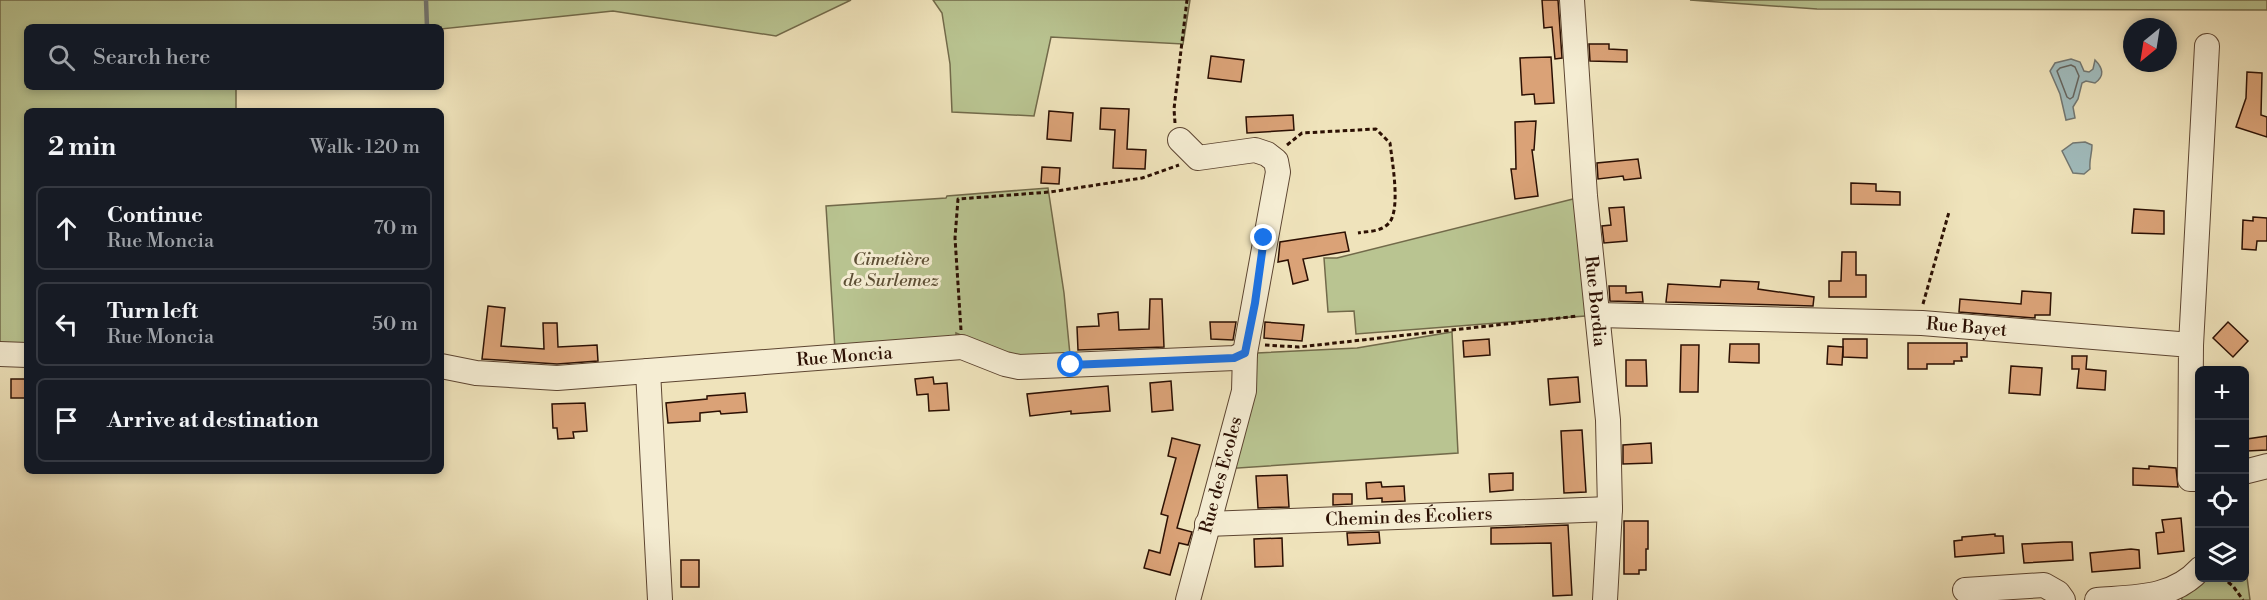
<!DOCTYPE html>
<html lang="en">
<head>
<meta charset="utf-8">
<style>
  body { margin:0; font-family:"Libre Bodoni",serif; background:#20242c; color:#f1f3f6 }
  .controls { position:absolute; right:18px; bottom:18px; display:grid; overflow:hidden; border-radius:9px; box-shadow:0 3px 9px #0003 }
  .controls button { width:54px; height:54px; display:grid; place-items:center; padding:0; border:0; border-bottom:2px solid #363941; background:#171b24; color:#f1f3f6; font:30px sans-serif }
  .compass { position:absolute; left:2123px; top:18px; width:54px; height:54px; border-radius:50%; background:#171b24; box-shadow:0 3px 9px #0003; rotate:210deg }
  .stop { position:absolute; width:18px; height:18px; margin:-14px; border:4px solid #1a73e8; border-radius:50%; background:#fff }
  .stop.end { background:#1a73e8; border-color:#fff; box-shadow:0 2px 6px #0008 }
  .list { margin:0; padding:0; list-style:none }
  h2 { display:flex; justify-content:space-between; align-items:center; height:78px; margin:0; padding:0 24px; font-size:26px }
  h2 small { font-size:20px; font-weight:400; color:#9ea1a6 }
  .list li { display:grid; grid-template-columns:39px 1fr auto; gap:18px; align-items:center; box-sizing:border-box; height:84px; margin:0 12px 12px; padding:0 12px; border:2px solid #363941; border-radius:9px }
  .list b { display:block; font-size:22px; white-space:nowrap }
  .list p { margin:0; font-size:20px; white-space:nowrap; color:#9ea1a6 }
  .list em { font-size:20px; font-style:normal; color:#9ea1a6 }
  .icon { flex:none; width:33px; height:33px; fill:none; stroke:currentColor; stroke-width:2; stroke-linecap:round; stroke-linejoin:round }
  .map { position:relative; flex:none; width:2267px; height:600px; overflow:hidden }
  .search { position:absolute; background:#171b24; box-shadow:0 3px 9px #0003; left:24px; top:24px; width:420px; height:66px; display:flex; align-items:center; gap:15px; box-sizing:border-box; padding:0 21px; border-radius:9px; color:#9ea1a6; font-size:22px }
  .panel { position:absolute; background:#171b24; box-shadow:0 3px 9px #0003; left:24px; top:108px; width:420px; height:366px; border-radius:9px }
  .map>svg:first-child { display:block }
</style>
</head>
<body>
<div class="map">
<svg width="2267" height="600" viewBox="0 0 2267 600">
  <rect width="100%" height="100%" fill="#efe3bb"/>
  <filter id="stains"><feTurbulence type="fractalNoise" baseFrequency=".00333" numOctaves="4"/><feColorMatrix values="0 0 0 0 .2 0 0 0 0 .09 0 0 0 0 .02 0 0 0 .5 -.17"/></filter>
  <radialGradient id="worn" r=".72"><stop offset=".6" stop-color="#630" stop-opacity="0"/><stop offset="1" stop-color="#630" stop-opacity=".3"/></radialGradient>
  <!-- green -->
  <g fill="#b9c491" stroke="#726a4a" stroke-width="1.5">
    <path d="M0,0H851L776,36L613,11L441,29V27H27V87H236V111H27V355L0,354Z"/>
    <path d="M933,0H1190L1183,44L1051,37L1034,116L952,112L950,64L942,13Z"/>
    <path d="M1690,0H2267V10L1817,9Z"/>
    <path d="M1048,188L1064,293L1071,365L1008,356L956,333V341L835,350L826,206L946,198L947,196Z"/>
    <path d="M1585,196L1598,315L1356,334L1354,311L1328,312L1324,258H1337Z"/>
    <path d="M1452,332L1458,453L1223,469L1257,353L1357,348Z"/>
    <path d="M2245,562L2250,600H2182L2180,587L2200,578H2244Z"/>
  </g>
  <!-- water -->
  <g fill="#a0bbbc" stroke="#727772" stroke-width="1.5">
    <path d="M2071,59L2080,62L2084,71L2089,72L2093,69L2095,60C2103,68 2105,76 2095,83L2086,81L2082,83L2078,99L2073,107L2075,118L2066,120L2060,94L2050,71L2055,63Z"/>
    <path d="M2085,142L2092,145C2092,154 2089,160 2090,169L2084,174L2073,173L2062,151L2073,143Z"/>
  </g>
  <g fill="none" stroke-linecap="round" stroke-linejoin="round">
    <!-- shore -->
    <path stroke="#666660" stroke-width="1.5" d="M2071,65L2075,67L2079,76L2073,97L2070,99L2067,97L2057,71L2060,68Z"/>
    <!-- stream -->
    <path stroke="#727772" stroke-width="4.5" d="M426,0L427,27"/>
  </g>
  <!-- building -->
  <g fill="#daa277" stroke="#2c1003" stroke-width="1.5">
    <path d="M1542,0H1558L1562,58L1555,59L1552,27L1544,28Z"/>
    <path d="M1589,44H1609V49L1627,50V62L1590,61Z"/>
    <path d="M1211,56L1244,60L1241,82L1208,78Z"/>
    <path d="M1551,57L1554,103L1535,104L1534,94L1522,95L1520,58Z"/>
    <path d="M2247,72L2262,73L2261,115L2267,117V137L2236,127L2246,98Z"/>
    <path d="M1101,108L1129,109L1127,149L1146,150L1145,169L1113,168L1115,130L1100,129Z"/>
    <path d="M1049,111L1073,113L1071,141L1047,139Z"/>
    <path d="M1293,115L1294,130L1247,133L1246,117Z"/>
    <path d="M1536,121L1534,150H1532L1538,196L1515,199L1511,169H1516L1515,122Z"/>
    <path d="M1638,159L1641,178L1624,180L1623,176L1598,179L1597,163Z"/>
    <path d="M1042,167L1060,168L1059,184L1041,183Z"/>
    <path d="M1851,183L1876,184V191L1900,192V205L1851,204Z"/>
    <path d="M1624,207L1627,241L1604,243L1602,226L1611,225L1609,208Z"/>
    <path d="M2134,209L2164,211V234L2132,233Z"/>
    <path d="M2253,217L2267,218V241H2257L2256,250L2242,249L2243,220L2253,221Z"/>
    <path d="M1345,232L1349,251L1303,259L1308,280L1293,284L1288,260L1278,262L1280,242Z"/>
    <path d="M1842,252H1856V275H1866V297H1829V281H1841Z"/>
    <path d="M1721,280L1759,282L1758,289L1814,297L1813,306L1666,302L1668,284L1720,287Z"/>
    <path d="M1609,286H1626V293L1642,292L1643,302L1610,301Z"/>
    <path d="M2022,291L2051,293L2050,315H2035V318L1959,312L1960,299L2021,304Z"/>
    <path d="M1150,299H1162L1164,347L1078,350L1077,327L1099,326L1098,314L1118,312L1119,330L1149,329Z"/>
    <path d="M488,306L505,308L501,346L544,349L543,323H557L558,347L597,345L598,361L557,364L482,359Z"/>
    <path d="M1210,322H1236L1233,340L1211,339Z"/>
    <path d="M1265,322L1304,325L1302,341L1264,338Z"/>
    <path d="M2228,322L2248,341L2233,357L2213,338Z"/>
    <path d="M1489,339L1490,355L1464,357L1463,341Z"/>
    <path d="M1843,339H1867V358L1843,357Z"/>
    <path d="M1908,343H1967V357H1961L1962,361H1954V364H1927V369H1908Z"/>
    <path d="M1730,344H1759V363L1729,362Z"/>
    <path d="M1681,345H1699L1698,392H1680Z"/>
    <path d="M1828,346L1843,347L1842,365L1827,364Z"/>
    <path d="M2072,356H2087L2086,369L2106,371L2105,390L2077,388L2079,369H2072Z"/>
    <path d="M1626,360H1646L1647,386H1626Z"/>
    <path d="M2011,366L2042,368L2040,395L2009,393Z"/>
    <path d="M933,377L934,384L947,383L949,410L929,411L928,394L917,395L915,379Z"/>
    <path d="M1578,377L1580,402L1550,405L1548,379Z"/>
    <rect x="11" y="379" width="16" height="19"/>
    <path d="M1171,381L1173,410L1152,412L1150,383Z"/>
    <path d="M1108,386L1110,411L1071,414V411L1030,416L1027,394Z"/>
    <path d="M745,393L747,412L721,414L720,411L700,413V421L668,423L666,403L707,399V396Z"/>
    <path d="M585,403L587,431L573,432L574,438L558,439L557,428H553L552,404Z"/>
    <path d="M1582,430L1586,492L1564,493L1561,431Z"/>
    <path d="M2267,436V450L2247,451V439Z"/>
    <path d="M1172,438L1200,445L1177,528L1192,532L1188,545L1179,543L1170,575L1144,568L1149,550L1160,553L1168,516L1161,514L1176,458L1168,456Z"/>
    <path d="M1651,443L1652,463L1623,464V445Z"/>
    <path d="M2149,466L2176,468L2178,487L2133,485V468L2149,469Z"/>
    <path d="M1513,473V490L1490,492L1489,474Z"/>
    <path d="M1287,475L1289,507L1258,508L1256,476Z"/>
    <path d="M1381,482L1382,487L1404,486L1405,501L1382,502V498L1367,499L1366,483Z"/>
    <path d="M1333,494H1352V504L1333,505Z"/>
    <path d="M2181,518L2184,551L2158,554L2156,533L2164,532L2162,520Z"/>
    <path d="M1624,521H1648V549H1646V570H1639V574H1624Z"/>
    <path d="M1568,525L1572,595L1553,596L1551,543L1491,544V528Z"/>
    <path d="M1379,532L1380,543L1348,545L1347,533Z"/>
    <path d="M1995,534V536H2003L2004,553L1955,557L1954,541L1962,540V537Z"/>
    <path d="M1282,538L1283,566L1255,567L1254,539Z"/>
    <path d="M2063,542H2072L2073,560L2024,563L2022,544Z"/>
    <path d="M2131,549L2139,550L2140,568L2092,572L2090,553Z"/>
    <rect x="681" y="560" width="18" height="27"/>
  </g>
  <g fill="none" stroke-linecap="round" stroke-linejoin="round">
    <defs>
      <g id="minor">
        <path id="s1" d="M1572,0L1585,196L1608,420L1610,509L1605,600"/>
        <path d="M1180,140L1198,158L1255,150L1267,154L1276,161L1278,172L1245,353L1244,391L1188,600"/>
        <path id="s2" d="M1598,315L1922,323L2191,345L2190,479H2200"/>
        <path d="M2191,345L2207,46"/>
        <path d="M0,354L27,355"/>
        <path id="s3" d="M441,366L476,373L557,378L962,347L1005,364L1019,367L1235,358L1245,353"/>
        <path d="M648,371L660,600"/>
        <path d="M2244,472L2267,466"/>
        <path id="s4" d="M1207,524L1610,509"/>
        <path d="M1965,590L2044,585L2058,593L2063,600"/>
        <path d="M2097,600C2134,597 2173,599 2200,569"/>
      </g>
    </defs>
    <!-- minor casing -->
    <use href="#minor" stroke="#5d4531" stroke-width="26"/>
    <!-- path -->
    <g stroke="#2c1003" stroke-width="3" stroke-dasharray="4.5 3" stroke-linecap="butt">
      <path d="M1175,123L1174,109L1187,0"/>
      <path d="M1287,145L1302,133L1376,129L1390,143C1392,161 1401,209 1389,223C1381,232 1369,231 1358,233"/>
      <path d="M1923,304L1949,212"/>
      <path d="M961,330L955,238L958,199L1050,192L1142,178L1179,165"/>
      <path d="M1265,345L1299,347L1578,316"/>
      <path d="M2222,578L2233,586L2243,600"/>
      <path d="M2228,583L2233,578"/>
    </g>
    <!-- minor -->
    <use href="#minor" stroke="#f5edd3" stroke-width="24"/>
  </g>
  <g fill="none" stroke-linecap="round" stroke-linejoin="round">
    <!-- route -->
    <path stroke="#1a73e8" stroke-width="8" d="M1071,365L1234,358L1245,353L1255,303L1264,238"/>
  </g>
  <g text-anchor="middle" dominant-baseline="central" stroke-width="6" stroke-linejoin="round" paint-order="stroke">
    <!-- park labels -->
    <g font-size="18" font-style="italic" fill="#5d4f35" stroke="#f5edd3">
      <text x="891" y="259">Cimetière<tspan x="891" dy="21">de Surlemez</tspan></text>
    </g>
    <!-- street labels -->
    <g font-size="18" fill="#2c1003" stroke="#f5edd3">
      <text stroke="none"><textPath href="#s1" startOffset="302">Rue Bordia</textPath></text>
      <text stroke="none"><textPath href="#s2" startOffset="369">Rue Bayet</textPath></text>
      <text stroke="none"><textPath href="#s3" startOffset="405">Rue Moncia</textPath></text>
      <text transform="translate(1221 475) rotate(-75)">Rue des Ecoles</text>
      <text stroke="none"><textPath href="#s4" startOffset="202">Chemin des Écoliers</textPath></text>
    </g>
  </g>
  <rect width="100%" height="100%" filter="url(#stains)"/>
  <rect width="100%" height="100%" fill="url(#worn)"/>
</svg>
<div class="controls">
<button>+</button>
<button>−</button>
<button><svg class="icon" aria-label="locate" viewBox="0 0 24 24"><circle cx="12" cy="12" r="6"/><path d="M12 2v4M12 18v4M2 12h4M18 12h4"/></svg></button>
<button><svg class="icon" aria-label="layers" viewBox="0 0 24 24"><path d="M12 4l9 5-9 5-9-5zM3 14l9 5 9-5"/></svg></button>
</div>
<svg class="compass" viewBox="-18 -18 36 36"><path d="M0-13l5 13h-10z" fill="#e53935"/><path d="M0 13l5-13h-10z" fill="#9ea1a6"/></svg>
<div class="stop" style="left:1071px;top:365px"></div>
<div class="stop end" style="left:1264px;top:238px"></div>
<div class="search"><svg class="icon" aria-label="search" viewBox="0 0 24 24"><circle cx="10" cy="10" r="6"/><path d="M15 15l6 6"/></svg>Search here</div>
<section class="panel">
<h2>2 min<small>Walk · 120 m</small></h2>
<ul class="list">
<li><svg class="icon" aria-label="ahead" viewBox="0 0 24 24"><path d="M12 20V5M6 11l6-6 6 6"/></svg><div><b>Continue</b><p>Rue Moncia</p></div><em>70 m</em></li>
<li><svg class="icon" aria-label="left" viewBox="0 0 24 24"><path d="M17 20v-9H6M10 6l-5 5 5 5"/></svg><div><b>Turn left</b><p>Rue Moncia</p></div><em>50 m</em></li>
<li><svg class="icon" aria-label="arrive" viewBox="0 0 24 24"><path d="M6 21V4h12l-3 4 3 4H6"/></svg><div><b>Arrive at destination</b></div></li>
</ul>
</section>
</div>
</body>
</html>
